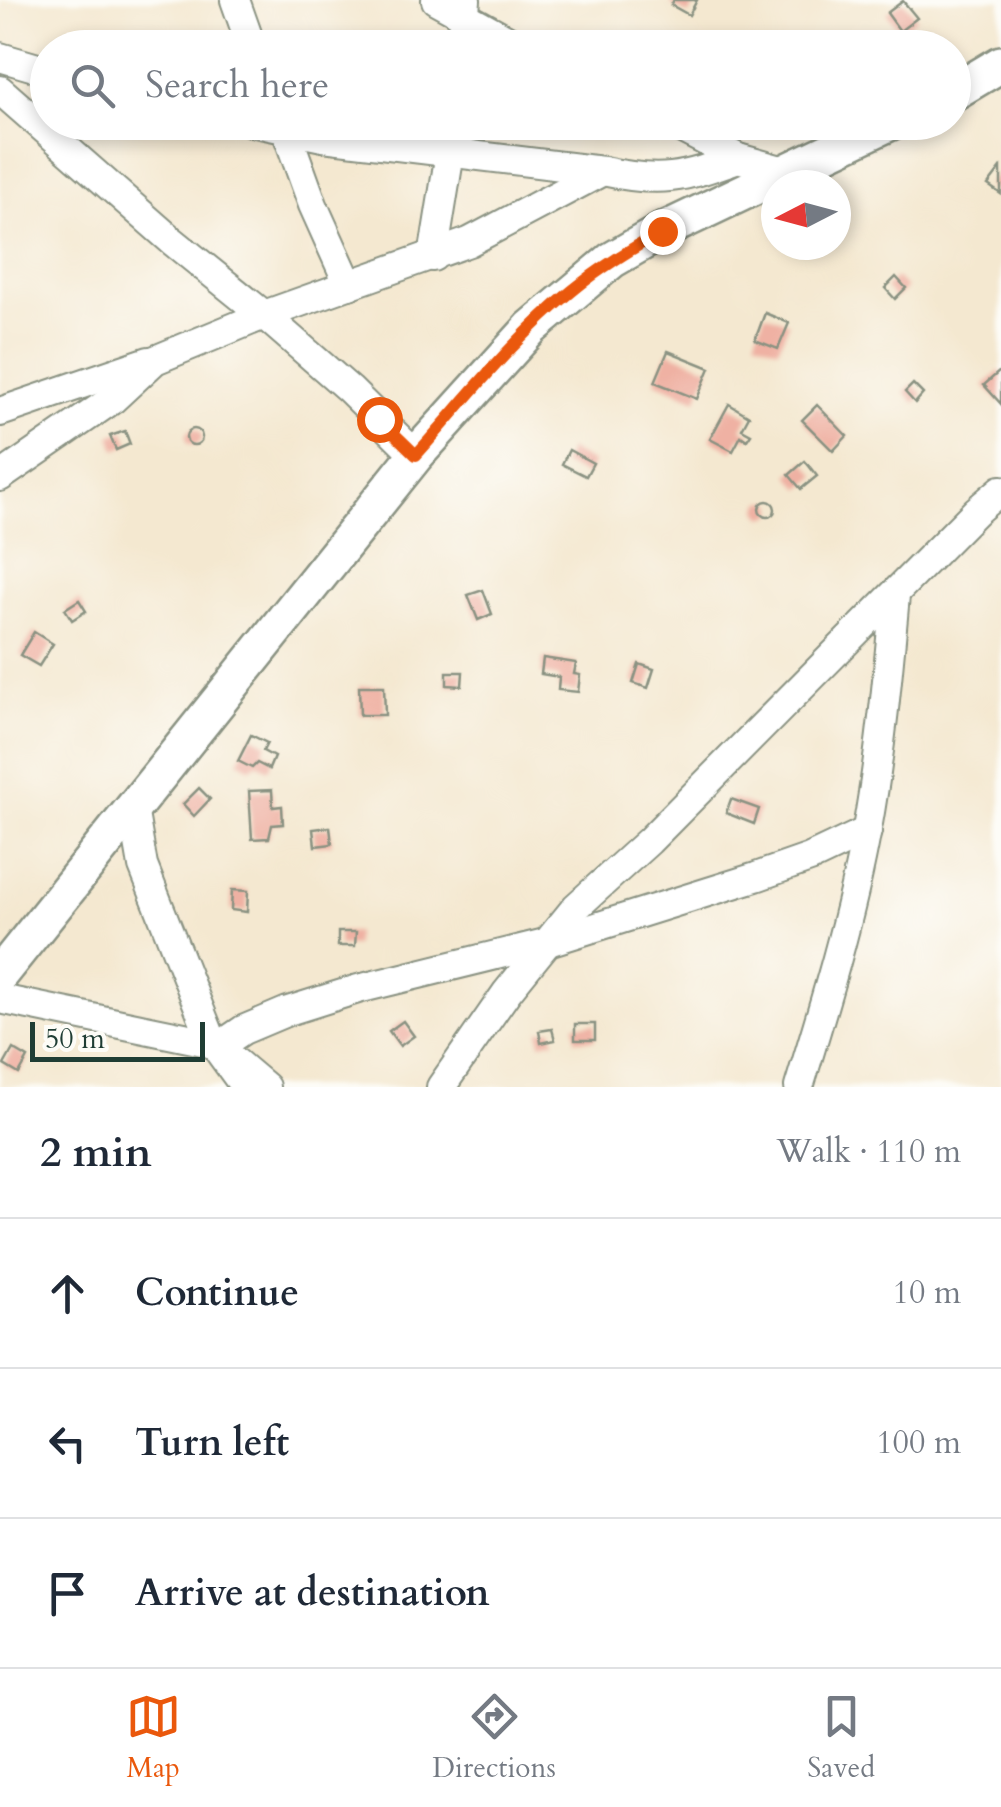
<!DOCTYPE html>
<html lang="en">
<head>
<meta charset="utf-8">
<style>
  body { margin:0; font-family:Cardo,serif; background:#f2f2f3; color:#1f2937 }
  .compass { position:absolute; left:761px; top:170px; width:90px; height:90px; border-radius:50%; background:#fff; box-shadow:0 5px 15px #0003; rotate:264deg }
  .scale { position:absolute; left:30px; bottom:25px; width:175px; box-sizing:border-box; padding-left:10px; border:5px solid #1f3d34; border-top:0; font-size:28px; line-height:35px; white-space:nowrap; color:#1f3d34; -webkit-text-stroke:8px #fdfcf7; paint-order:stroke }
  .stop { position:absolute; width:30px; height:30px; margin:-22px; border:8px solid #ea580c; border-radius:50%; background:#fff }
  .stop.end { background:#ea580c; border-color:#fff; box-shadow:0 2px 10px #0008 }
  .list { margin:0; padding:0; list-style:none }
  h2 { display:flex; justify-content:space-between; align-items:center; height:130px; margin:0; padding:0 40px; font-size:42px }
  h2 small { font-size:32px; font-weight:400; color:#747a83 }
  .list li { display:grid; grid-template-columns:65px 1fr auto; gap:30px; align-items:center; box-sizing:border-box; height:150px; padding:0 40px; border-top:2px solid #e0e1e3 }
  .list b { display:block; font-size:38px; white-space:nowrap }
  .list em { font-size:32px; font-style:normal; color:#747a83 }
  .icon { flex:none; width:55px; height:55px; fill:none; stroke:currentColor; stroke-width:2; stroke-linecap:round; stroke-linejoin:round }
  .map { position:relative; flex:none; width:1001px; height:1087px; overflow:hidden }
  .search { position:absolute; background:#fff; box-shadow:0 5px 15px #0003; left:30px; right:30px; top:30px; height:110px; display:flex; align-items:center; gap:25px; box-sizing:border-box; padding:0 35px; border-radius:55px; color:#747a83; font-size:38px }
  .sheet { height:580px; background:#fff }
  nav { display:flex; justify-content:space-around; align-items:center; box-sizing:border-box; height:140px; border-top:2px solid #e0e1e3; background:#fff; font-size:28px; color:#747a83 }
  nav a { display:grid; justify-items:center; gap:5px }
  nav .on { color:#ea580c }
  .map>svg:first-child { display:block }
</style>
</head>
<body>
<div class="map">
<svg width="1001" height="1087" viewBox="0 0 1001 1087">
  <rect width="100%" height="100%" fill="#fdfcf7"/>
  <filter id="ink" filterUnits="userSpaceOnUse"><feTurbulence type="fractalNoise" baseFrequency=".01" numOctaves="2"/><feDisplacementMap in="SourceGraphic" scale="20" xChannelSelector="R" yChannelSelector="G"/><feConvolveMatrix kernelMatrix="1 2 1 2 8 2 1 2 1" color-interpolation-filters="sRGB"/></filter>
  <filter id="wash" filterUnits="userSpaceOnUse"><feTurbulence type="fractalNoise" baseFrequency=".0048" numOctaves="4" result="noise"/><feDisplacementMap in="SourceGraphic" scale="40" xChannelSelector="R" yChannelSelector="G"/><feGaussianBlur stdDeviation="2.25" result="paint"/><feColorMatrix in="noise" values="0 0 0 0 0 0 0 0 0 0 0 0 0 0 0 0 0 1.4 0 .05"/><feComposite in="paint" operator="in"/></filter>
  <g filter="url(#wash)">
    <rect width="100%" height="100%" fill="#f4e8d0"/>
    <g id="blocks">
      <!-- building -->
      <g fill="#efb1a3">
        <path d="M674,0H697L689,15L671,5Z"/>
        <path d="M903,1L917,18L900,31L887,13Z"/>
        <path d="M1001,168V194L988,185Z"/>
        <path d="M896,277L906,288L895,299L885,288Z"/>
        <path d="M765,313L789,323L778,349L755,340Z"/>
        <path d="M668,351L710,368L697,399L655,382Z"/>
        <path d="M1001,370V404L984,385Z"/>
        <path d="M913,384L923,394L915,403L905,392Z"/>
        <path d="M729,404L749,416L742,429L751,434L747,440L741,436L733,451L710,439Z"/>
        <path d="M817,405L847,436L833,451L802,420Z"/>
        <circle cx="194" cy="437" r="8"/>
        <path d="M125,431L130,444L116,450L110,436Z"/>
        <path d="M569,450L593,463L586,476L562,464Z"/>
        <path d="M805,461L817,476L801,489L789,475Z"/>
        <circle cx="767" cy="509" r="8"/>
        <path d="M483,590L492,614L478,620L468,595Z"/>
        <path d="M79,600L86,611L72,620L65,609Z"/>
        <path d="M34,632L53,644L39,666L20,655Z"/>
        <path d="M543,658L576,663L574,674L580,675L578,692L558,690L559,677L541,674Z"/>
        <path d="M639,664L654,669L648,688L633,683Z"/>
        <path d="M447,672H463L462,686L447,685Z"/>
        <path d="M359,686H384L385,715H360Z"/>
        <path d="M251,735L267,743L263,751L274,757L269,769L257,763L252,768L238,761Z"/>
        <path d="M199,788L210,799L194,816L183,804Z"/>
        <path d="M272,790L273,807L282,806L283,824L272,825L269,838L252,839L249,791Z"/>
        <path d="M731,799L759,809L754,824L726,813Z"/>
        <path d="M330,827L332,844L315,846L313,829Z"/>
        <path d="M232,890L248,891L247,912L231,910Z"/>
        <path d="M338,932H356L355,946H338Z"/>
        <path d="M403,1021L414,1036L400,1046L389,1031Z"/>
        <rect x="575" y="1024" width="20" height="16"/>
        <path d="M552,1029L555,1040L541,1043L539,1031Z"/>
        <path d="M13,1049L28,1058L19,1074L4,1065Z"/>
      </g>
    </g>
  </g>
  <g filter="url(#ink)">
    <use href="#blocks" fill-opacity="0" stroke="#8a9282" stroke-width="2.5"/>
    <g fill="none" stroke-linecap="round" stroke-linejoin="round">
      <defs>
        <g id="minor">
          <path d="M235,0L252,48"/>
          <path d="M436,0L523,48"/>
          <path d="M462,48L466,0"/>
          <path d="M0,57L48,71"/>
          <path d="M0,90L171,240L264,315L469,242L603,171"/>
          <path d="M251,122L323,137L603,171C662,184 682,178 738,158"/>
          <path d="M283,122L313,205L349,285"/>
          <path d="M669,122L738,158L788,172"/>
          <path d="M433,257L455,122"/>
          <path d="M0,412L149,361"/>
          <path d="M0,477L113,399L155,360L264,315L350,390L416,455"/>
          <path d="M133,808L143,866L213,1043L245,1087"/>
          <path d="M0,999L213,1043L265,1087"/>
          <path d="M218,1047L243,1030L288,1011L358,989L545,943L756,877L810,858L867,831"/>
          <path d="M441,1087L507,992L576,907L649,841L976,511L1001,490"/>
          <path d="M799,1087C825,1002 851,917 867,829C881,752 888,673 895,595"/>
        </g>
        <g id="tertiary">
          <path d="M954,92L1001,64"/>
          <path d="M0,974L416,455L531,328L612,260L662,231L891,122"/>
        </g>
      </defs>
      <!-- minor casing -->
      <use href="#minor" stroke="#8a9282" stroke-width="32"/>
      <!-- tertiary casing -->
      <use href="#tertiary" stroke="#8a9282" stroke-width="40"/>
      <!-- minor -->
      <use href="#minor" stroke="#fff" stroke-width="28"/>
      <!-- tertiary -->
      <use href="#tertiary" stroke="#fff" stroke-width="35"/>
    </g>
  </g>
  <g fill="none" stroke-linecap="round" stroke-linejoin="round" filter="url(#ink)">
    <!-- route -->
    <path stroke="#ea580c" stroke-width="12" d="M379,419L416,455C466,400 514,338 572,291C600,268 630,250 662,231"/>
  </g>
</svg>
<svg class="compass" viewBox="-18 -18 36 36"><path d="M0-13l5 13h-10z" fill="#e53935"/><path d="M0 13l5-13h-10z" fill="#747a83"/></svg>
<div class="scale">50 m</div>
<div class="stop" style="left:379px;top:419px"></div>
<div class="stop end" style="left:662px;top:231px"></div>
<div class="search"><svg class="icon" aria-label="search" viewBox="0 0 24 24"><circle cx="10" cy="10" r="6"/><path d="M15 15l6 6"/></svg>Search here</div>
</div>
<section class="sheet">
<h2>2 min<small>Walk · 110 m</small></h2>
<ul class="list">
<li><svg class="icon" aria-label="ahead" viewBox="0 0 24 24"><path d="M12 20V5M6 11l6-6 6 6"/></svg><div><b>Continue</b></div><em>10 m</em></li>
<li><svg class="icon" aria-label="left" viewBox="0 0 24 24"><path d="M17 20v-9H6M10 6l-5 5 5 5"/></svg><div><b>Turn left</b></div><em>100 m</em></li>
<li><svg class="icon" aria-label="arrive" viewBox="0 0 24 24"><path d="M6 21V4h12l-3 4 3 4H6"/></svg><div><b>Arrive at destination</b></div></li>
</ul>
</section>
<nav>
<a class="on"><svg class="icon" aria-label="map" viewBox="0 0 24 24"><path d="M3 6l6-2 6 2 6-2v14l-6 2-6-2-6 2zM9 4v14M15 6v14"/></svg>Map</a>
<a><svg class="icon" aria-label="directions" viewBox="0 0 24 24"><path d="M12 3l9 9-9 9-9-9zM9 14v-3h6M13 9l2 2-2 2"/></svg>Directions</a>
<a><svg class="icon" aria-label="saved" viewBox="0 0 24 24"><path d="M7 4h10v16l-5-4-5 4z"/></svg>Saved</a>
</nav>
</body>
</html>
